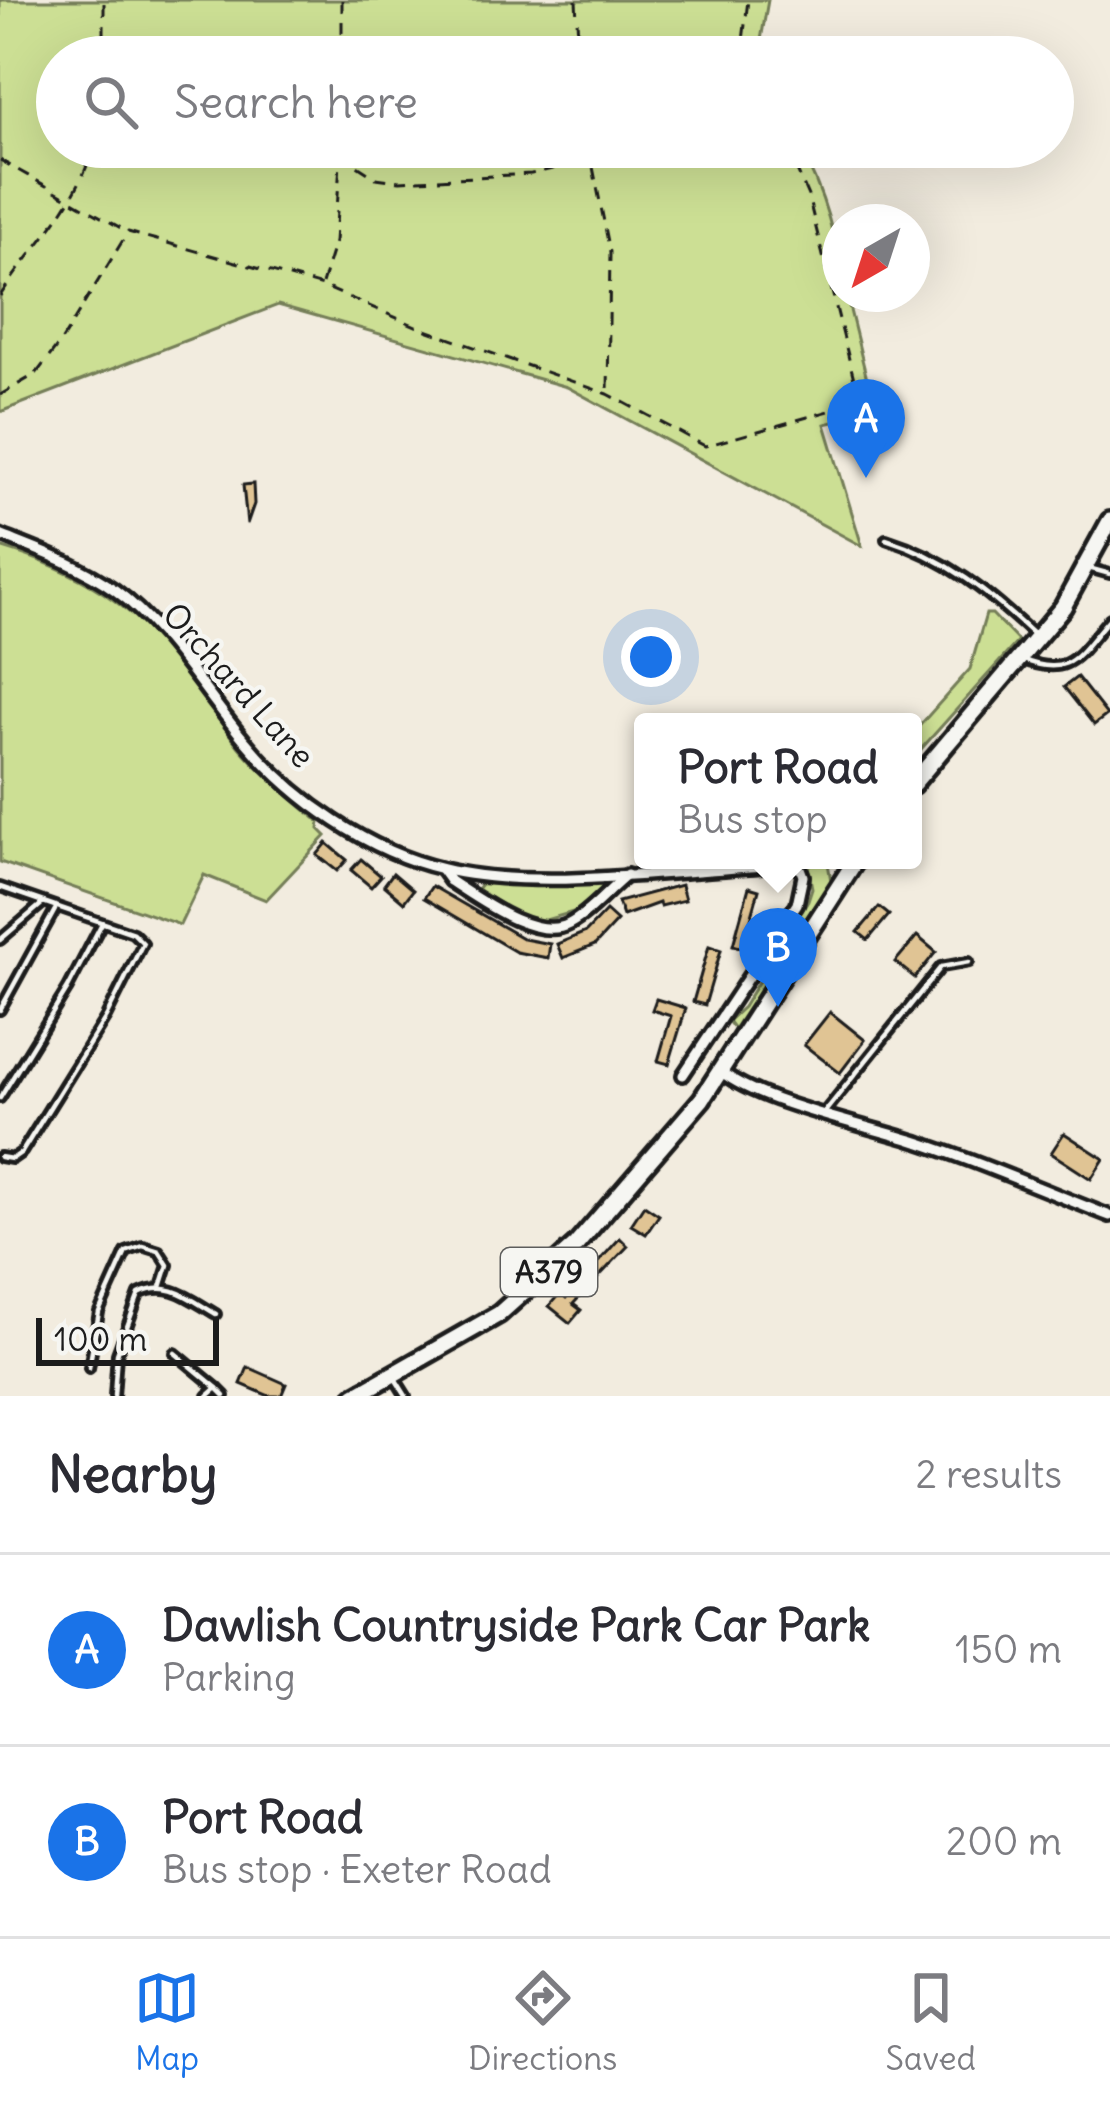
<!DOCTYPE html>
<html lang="en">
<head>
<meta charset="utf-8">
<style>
  body { margin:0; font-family:Delius,sans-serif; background:#f7f7f7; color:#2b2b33 }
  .compass { position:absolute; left:822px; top:204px; width:108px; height:108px; border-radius:50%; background:#fff; box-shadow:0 12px 48px #0002; rotate:219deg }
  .scale { position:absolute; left:36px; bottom:30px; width:183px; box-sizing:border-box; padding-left:12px; border:6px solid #1c1c1c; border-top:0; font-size:33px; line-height:42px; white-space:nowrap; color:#1c1c1c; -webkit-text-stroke:9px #f6f6f2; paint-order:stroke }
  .you { position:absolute; left:651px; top:657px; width:42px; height:42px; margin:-30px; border:9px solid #fff; border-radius:50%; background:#1a73e8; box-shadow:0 0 0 18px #1a73e833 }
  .badge { display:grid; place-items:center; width:78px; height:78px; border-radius:50%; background:#1a73e8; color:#fff; font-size:39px; font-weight:700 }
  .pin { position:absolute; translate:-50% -99px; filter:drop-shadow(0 3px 6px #0008) }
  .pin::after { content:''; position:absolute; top:63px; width:42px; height:36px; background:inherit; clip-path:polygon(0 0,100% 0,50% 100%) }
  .popup { position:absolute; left:634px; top:713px; width:288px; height:156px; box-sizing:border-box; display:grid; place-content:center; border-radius:12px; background:#fff; filter:drop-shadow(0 3px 9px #0005); font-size:39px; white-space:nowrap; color:#7c7c81 }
  .popup b { font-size:45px; color:#2b2b33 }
  .popup::after { content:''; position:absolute; left:50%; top:100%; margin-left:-24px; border:24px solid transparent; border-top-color:#fff }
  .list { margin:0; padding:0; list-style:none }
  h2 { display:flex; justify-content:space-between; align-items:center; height:156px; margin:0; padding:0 48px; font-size:51px }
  h2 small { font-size:39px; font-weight:400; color:#7c7c81 }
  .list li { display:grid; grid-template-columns:78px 1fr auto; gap:36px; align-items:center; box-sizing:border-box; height:192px; padding:0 48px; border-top:3px solid #e1e1e2 }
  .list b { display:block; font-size:45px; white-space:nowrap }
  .list p { margin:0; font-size:39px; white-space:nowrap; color:#7c7c81 }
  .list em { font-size:39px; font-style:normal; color:#7c7c81 }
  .icon { flex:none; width:66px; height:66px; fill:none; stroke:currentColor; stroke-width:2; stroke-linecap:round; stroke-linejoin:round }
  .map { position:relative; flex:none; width:1110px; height:1396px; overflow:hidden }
  .search { position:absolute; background:#fff; box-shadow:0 12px 48px #0002; left:36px; right:36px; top:36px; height:132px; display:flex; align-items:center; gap:30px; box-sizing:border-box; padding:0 42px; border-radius:66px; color:#7c7c81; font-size:45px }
  .sheet { height:540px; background:#fff }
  nav { display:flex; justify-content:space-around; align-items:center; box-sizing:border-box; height:168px; border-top:3px solid #e1e1e2; background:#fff; font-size:33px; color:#7c7c81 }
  nav a { display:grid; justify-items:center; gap:6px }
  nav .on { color:#1a73e8 }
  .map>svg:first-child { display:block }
</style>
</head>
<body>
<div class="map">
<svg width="1110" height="1396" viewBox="0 0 1110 1396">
  <rect width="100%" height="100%" fill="#f2ecdf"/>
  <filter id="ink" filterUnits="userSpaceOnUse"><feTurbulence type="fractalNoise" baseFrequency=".00833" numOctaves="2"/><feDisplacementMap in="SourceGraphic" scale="24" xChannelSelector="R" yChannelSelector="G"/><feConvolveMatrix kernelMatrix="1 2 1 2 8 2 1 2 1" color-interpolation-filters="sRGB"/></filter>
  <g filter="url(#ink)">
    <!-- green -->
    <g fill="#ccdf94" stroke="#747e58" stroke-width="3">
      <path d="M0,0H768L758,57H57V147H799C823,190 840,244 840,294H846L875,412L825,424L862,546L567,387L278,305L0,412Z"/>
      <path d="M0,547C81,571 134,605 186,672C205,696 220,724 239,747C263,775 292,799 320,822L319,829L326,836L266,900L204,875L180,925L0,862Z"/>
      <path d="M986,614H992L1018,641L913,758V733L970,669Z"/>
      <path d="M815,860L828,863L831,881L734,1029L728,1021L743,1007L808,900L812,888L808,867Z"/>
      <path d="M601,882L603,887L580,910L532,924L477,889L481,884Z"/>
    </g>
    <!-- building -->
    <g fill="#e0c494" stroke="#1c1c1c" stroke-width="3">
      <path d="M253,484L254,504L247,524L243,485Z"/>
      <path d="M1077,677L1107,715L1094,725L1064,687Z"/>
      <path d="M327,843L347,860L337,871L317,855Z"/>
      <path d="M361,859L381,876L371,887L351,870Z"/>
      <path d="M393,873L413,890L404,902L384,885Z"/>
      <path d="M681,885L685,900L660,906L659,903L623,916L618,902Z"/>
      <path d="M432,886L524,939L550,944L548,958L516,952L424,898Z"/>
      <path d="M749,887L759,890L743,948L733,945Z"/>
      <path d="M879,907L889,915L868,940L858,932Z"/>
      <path d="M606,911L617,921L595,945L563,958L557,944L586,932Z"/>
      <path d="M917,936L936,952L915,978L895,962Z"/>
      <path d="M709,946L721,950L705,1005L693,1002Z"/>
      <path d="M656,999L686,1008L669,1064L658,1061L671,1016L652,1010Z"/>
      <path d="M830,1012L865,1040L840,1073L804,1045Z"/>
      <path d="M1064,1133L1104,1159L1091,1179L1051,1153Z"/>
      <path d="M644,1205L659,1215L646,1234L631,1225Z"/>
      <path d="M620,1238L628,1246L573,1304L581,1310L570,1323L549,1306L560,1293L566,1298Z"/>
      <path d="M248,1367L286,1384L281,1396H269L241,1384Z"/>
    </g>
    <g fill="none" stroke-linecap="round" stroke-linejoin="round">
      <defs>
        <g id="service">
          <path d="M886,539C947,558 989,593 1034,635"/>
          <path d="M1092,569L1110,574"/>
          <path d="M1021,659C1072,680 1078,653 1110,618"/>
          <path d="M0,887L133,933L143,943L106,1017L22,1152L12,1159L0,1157"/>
          <path d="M0,940L43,903"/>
          <path d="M0,1010L55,910"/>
          <path d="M0,1098L68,988L102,923"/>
          <path d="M824,1113L941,967L969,962"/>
          <path d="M175,1353L217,1388"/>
          <path d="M89,1368L99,1312L126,1252L143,1246L159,1251L168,1265L161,1287"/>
          <path d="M396,1380L406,1396"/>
          <path d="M114,1396L117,1354L139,1294C168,1279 190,1299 216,1314"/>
          <path d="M208,1396L217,1388L225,1396"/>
        </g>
        <g id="minor">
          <path d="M0,535C40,551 80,565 115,590C165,626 206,695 246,742C294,800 369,852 443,869C537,892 681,870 780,865L798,860"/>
          <path d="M442,870L450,881C478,899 536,942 569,924C590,913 608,890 627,875"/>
          <path d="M722,1072C759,1103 870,1126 921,1143C985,1164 1047,1192 1110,1216"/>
          <path d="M683,1075L797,904L803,876L797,860"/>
        </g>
        <g id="primary">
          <path d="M913,784L1063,607L1110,521"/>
          <path d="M355,1396L499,1314L576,1245L702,1099L856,860"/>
        </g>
      </defs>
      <!-- service casing -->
      <use href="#service" stroke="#1c1c1c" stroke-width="14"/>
      <!-- minor casing -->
      <use href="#minor" stroke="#1c1c1c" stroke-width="18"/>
      <!-- primary casing -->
      <use href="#primary" stroke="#1c1c1c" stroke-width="24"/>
      <!-- path -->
      <g stroke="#1c1c1c" stroke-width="3" stroke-dasharray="12 9" stroke-linecap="butt">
        <path d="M342,0V57"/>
        <path d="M576,0L579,57"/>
        <path d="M104,57V0"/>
        <path d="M741,57L748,0"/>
        <path d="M589,147L610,252L608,394"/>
        <path d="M787,147L808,196L861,407L858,409"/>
        <path d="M340,155L376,178L400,181L531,174L592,160L645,159L672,147"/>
        <path d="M0,160L128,232"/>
        <path d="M322,284L335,242L341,147"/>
        <path d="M0,296C32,247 78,205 93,147"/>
        <path d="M0,395L36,374L62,340L128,232L322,286L423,329L608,394L705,446L847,406L856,410L854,422"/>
      </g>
      <!-- service -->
      <use href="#service" stroke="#f6f6f2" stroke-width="4.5"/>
      <!-- minor -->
      <use href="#minor" stroke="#f6f6f2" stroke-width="9"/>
      <!-- primary -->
      <use href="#primary" stroke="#f6f6f2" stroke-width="15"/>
    </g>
  </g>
  <g text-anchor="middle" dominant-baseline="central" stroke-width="9" stroke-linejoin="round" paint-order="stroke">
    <!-- shield labels -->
    <rect fill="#f6f6f2" stroke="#5d5d5c" stroke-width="3" x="501" y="1248" width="96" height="48" rx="9"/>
    <g font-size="30" font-weight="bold" fill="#1c1c1c">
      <text x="549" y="1272">A379</text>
    </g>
    <!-- street labels -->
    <g font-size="33" fill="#1c1c1c" stroke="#f6f6f2">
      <text transform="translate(239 685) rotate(48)">Orchard Lane</text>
    </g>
  </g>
</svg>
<svg class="compass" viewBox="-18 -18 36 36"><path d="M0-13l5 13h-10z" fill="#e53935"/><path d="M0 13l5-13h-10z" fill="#7c7c81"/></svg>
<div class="scale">100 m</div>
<div class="you"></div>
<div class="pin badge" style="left:866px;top:478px">A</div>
<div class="pin badge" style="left:778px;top:1007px">B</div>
<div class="popup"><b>Port Road</b>Bus stop</div>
<div class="search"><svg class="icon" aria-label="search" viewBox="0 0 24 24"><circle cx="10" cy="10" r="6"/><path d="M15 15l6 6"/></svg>Search here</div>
</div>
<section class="sheet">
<h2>Nearby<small>2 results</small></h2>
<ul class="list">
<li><span class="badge">A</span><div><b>Dawlish Countryside Park Car Park</b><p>Parking</p></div><em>150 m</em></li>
<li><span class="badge">B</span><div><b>Port Road</b><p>Bus stop · Exeter Road</p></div><em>200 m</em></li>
</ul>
</section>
<nav>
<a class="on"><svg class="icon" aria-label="map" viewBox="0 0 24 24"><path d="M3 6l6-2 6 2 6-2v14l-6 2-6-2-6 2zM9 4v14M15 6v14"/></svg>Map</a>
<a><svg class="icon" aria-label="directions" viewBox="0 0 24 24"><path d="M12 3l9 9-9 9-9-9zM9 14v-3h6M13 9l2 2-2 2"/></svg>Directions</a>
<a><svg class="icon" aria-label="saved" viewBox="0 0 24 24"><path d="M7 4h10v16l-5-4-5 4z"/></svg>Saved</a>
</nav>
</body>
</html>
